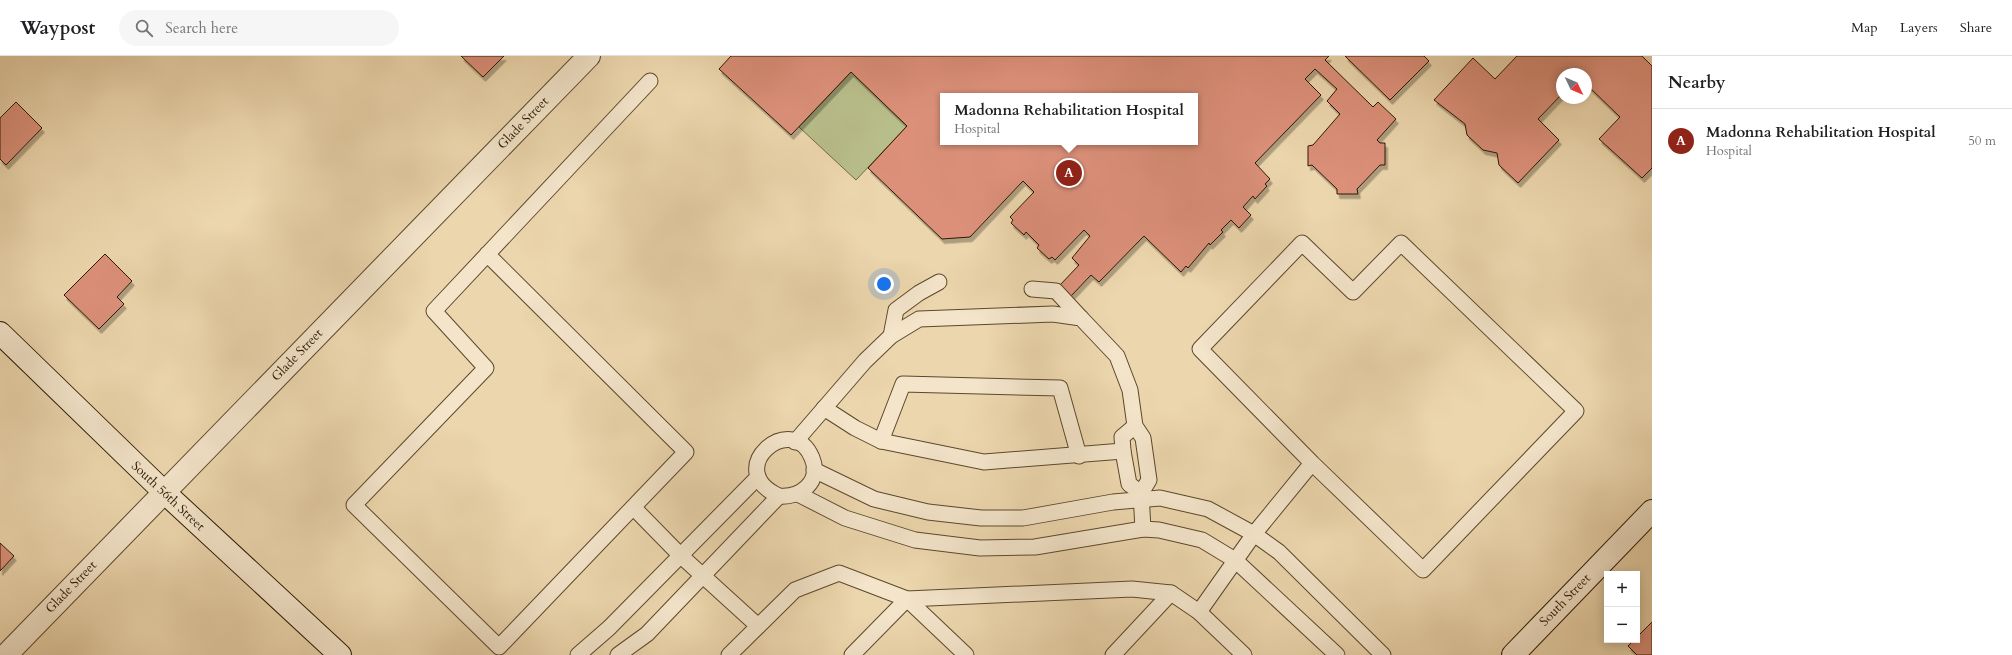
<!DOCTYPE html>
<html lang="en">
<head>
<meta charset="utf-8">
<style>
  body { margin:0; font-family:Cardo,serif; background:#f6f6f6; color:#202124 }
  .controls { position:absolute; right:12px; bottom:12px; display:grid; overflow:hidden; border-radius:0px; box-shadow:0 2px 10px #0003 }
  .controls button { width:36px; height:36px; display:grid; place-items:center; padding:0; border:0; border-bottom:1px solid #e0e0e0; background:#fff; color:#202124; font:20px sans-serif }
  .compass { position:absolute; left:1556px; top:12px; width:36px; height:36px; border-radius:50%; background:#fff; box-shadow:0 2px 10px #0003; rotate:134deg }
  .you { position:absolute; left:884px; top:228px; width:14px; height:14px; margin:-10px; border:3px solid #fff; border-radius:50%; background:#1a73e8; box-shadow:0 0 0 6px #1a73e833 }
  .badge { display:grid; place-items:center; width:26px; height:26px; border-radius:50%; background:#8f2418; color:#fff; font-size:13px; font-weight:700 }
  .pin { position:absolute; translate:-50% -50%; border:2px solid #fff; box-shadow:0 1px 4px #0006 }
  .popup { position:absolute; left:940px; top:37px; width:258px; height:52px; box-sizing:border-box; display:grid; place-content:center; border-radius:0px; background:#fff; filter:drop-shadow(0 1px 3px #0005); font-size:13px; white-space:nowrap; color:#757577 }
  .popup b { font-size:15px; color:#202124 }
  .popup::after { content:''; position:absolute; left:50%; top:100%; margin-left:-8px; border:8px solid transparent; border-top-color:#fff }
  .list { margin:0; padding:0; list-style:none }
  h2 { display:flex; justify-content:space-between; align-items:center; height:52px; margin:0; padding:0 16px; font-size:17px }
  h2 small { font-size:13px; font-weight:400; color:#757577 }
  .list li { display:grid; grid-template-columns:26px 1fr auto; gap:12px; align-items:center; box-sizing:border-box; height:64px; padding:0 16px; border-top:1px solid #e0e0e0 }
  .list b { display:block; font-size:15px; white-space:nowrap }
  .list p { margin:0; font-size:13px; white-space:nowrap; color:#757577 }
  .list em { font-size:13px; font-style:normal; color:#757577 }
  .icon { flex:none; width:22px; height:22px; fill:none; stroke:currentColor; stroke-width:2; stroke-linecap:round; stroke-linejoin:round }
  .map { position:relative; flex:none; width:1652px; height:599px; overflow:hidden }
  header { display:flex; align-items:center; gap:24px; box-sizing:border-box; height:56px; padding:0 20px; background:#fff; border-bottom:1px solid #e0e0e0 }
  header strong { font-size:19px }
  nav { display:flex; gap:22px; margin-inline-start:auto; font-size:14px }
  .search { width:280px; height:36px; background:#f6f6f6; display:flex; align-items:center; gap:10px; box-sizing:border-box; padding:0 14px; border-radius:22px; color:#757577; font-size:15px }
  main { display:flex }
  aside { flex:1; background:#fff }
  .map>svg:first-child { display:block }
</style>
</head>
<body>
<header>
<strong>Waypost</strong>
<div class="search"><svg class="icon" aria-label="search" viewBox="0 0 24 24"><circle cx="10" cy="10" r="6"/><path d="M15 15l6 6"/></svg>Search here</div>
<nav><a>Map</a><a>Layers</a><a>Share</a></nav>
</header>
<main>
<div class="map">
<svg width="1652" height="599" viewBox="0 0 1652 599">
  <defs>
    <filter id="shadow"><feDropShadow dx="2.5" dy="4.5" stdDeviation="0" flood-color="#0004"/></filter>
  </defs>
  <rect width="100%" height="100%" fill="#ecd6ad"/>
  <filter id="stains"><feTurbulence type="fractalNoise" baseFrequency=".005" numOctaves="4"/><feColorMatrix values="0 0 0 0 .2 0 0 0 0 .09 0 0 0 0 .02 0 0 0 .5 -.17"/></filter>
  <radialGradient id="worn" r=".72"><stop offset=".6" stop-color="#630" stop-opacity="0"/><stop offset="1" stop-color="#630" stop-opacity=".3"/></radialGradient>
  <!-- green -->
  <path fill="#b8be8a" stroke="#726c46" d="M851,16L907,70L856,124L799,71Z"/>
  <!-- building -->
  <g fill="#dc907a" stroke="#2c1901" fill-rule="evenodd" filter="url(#shadow)">
    <path d="M461,0H504L483,21Z"/>
    <path d="M731,0H1329L1325,4L1373,51L1378,46L1396,63L1377,84L1380,87H1385V109H1380L1357,133L1358,138H1337V133L1312,109L1308,110V90L1313,89L1340,58L1327,45L1337,33L1315,13L1305,23L1321,39L1255,107L1270,123L1265,128L1267,130L1255,143L1253,140L1243,151L1251,159L1239,172L1231,164L1221,174L1223,176L1210,189L1209,187L1188,212L1186,210L1181,216L1144,180L1099,226L1091,219L1071,240L1060,229L1079,209L1072,202L1090,180L1084,174L1055,204L1052,201L1049,203L1037,192L1039,189L1026,176L1024,179L1011,167L1013,164L1010,161L1034,136L1023,125L970,181L942,183L868,112L907,70L851,16L791,79L719,13ZM943,40H1195V86H943Z"/>
    <path d="M1345,0H1424L1429,5L1390,44Z"/>
    <path d="M1517,0H1642L1652,10V112L1642,122L1599,83L1620,61L1586,28V18H1562V38L1538,63L1559,84L1518,127L1499,109L1497,97L1483,94L1467,79L1465,68L1434,44L1473,2L1495,23Z"/>
    <path d="M16,46L42,72L6,109L0,103V62Z"/>
    <path d="M105,198L132,225L117,241L124,248L99,273L64,239Z"/>
    <path d="M0,487L14,500L0,515Z"/>
    <path d="M1652,566V599H1637L1628,590L1634,584H1637V581Z"/>
  </g>
  <g fill="none" stroke-linecap="round" stroke-linejoin="round">
    <defs>
      <g id="lane">
        <path d="M487,198L686,396L499,591L354,449L486,312L434,255L650,25"/>
        <path d="M1032,233L1056,235L1081,262"/>
        <path d="M891,280L896,254L919,237L939,226"/>
        <path d="M824,352L855,372L881,385L984,406L1123,395"/>
        <path d="M1135,370L1122,381L1123,395L1129,428L1141,437"/>
        <path d="M881,385L903,328L1060,332L1079,400"/>
        <path d="M795,386L865,305L891,280L919,263L1053,258L1081,262L1117,300L1130,334L1135,370L1143,382L1149,424L1141,437L1143,473"/>
        <path d="M814,414L874,443L928,456L981,462H1023L1113,446L1160,442L1208,453L1254,478L1279,496L1383,599"/>
        <path d="M798,438L845,462L915,484L980,492L1035,491L1143,473L1159,474L1202,484L1235,504L1337,599"/>
        <path d="M634,452L680,499L758,570"/>
        <path d="M1199,556L1254,478L1312,407L1423,514L1576,355L1401,187L1353,236L1302,187L1200,293L1312,407"/>
        <path d="M578,599L609,572L758,421"/>
        <path d="M618,599L647,578L779,440C800,442 822,426 812,402C792,353 721,414 779,440"/>
        <path d="M729,599L795,534L839,517L907,543L852,599"/>
        <path d="M966,599L907,543L1132,533L1171,537L1199,556L1244,599"/>
        <path d="M1113,599L1171,537"/>
      </g>
      <path id="street" d="M6,599L589,0"/>
      <g id="secondary">
        <path d="M0,277L164,436L340,599"/>
        <path d="M1513,599L1652,455"/>
      </g>
    </defs>
    <!-- lane casing -->
    <use href="#lane" stroke="#5c482c" stroke-width="17"/>
    <!-- street casing -->
    <use href="#street" stroke="#5c482c" stroke-width="24"/>
    <!-- secondary casing -->
    <use href="#secondary" stroke="#2c1901" stroke-width="24"/>
    <!-- lane -->
    <use href="#lane" stroke="#f3e4ca" stroke-width="15"/>
    <!-- street -->
    <use href="#street" stroke="#f3e4ca" stroke-width="22"/>
    <!-- secondary -->
    <use href="#secondary" stroke="#f3e4ca" stroke-width="22"/>
  </g>
  <g text-anchor="middle" dominant-baseline="central" stroke-width="4" stroke-linejoin="round" paint-order="stroke">
    <!-- street labels -->
    <g font-size="13" fill="#2c1901" stroke="#f3e4ca">
      <text transform="translate(523 67) rotate(-46)">Glade Street</text>
      <text transform="translate(297 299) rotate(-46)">Glade Street</text>
      <text transform="translate(168 440) rotate(43)">South 56th Street</text>
      <text transform="translate(71 531) rotate(-46)">Glade Street</text>
      <text transform="translate(1565 544) rotate(-46)">South Street</text>
    </g>
  </g>
  <rect width="100%" height="100%" filter="url(#stains)"/>
  <rect width="100%" height="100%" fill="url(#worn)"/>
</svg>
<div class="controls">
<button>+</button>
<button>−</button>
</div>
<svg class="compass" viewBox="-18 -18 36 36"><path d="M0-13l5 13h-10z" fill="#e53935"/><path d="M0 13l5-13h-10z" fill="#757577"/></svg>
<div class="you"></div>
<div class="pin badge" style="left:1069px;top:117px">A</div>
<div class="popup"><b>Madonna Rehabilitation Hospital</b>Hospital</div>
</div>
<aside>
<h2>Nearby<small></small></h2>
<ul class="list">
<li><span class="badge">A</span><div><b>Madonna Rehabilitation Hospital</b><p>Hospital</p></div><em>50 m</em></li>
</ul>
</aside>
</main>
</body>
</html>
